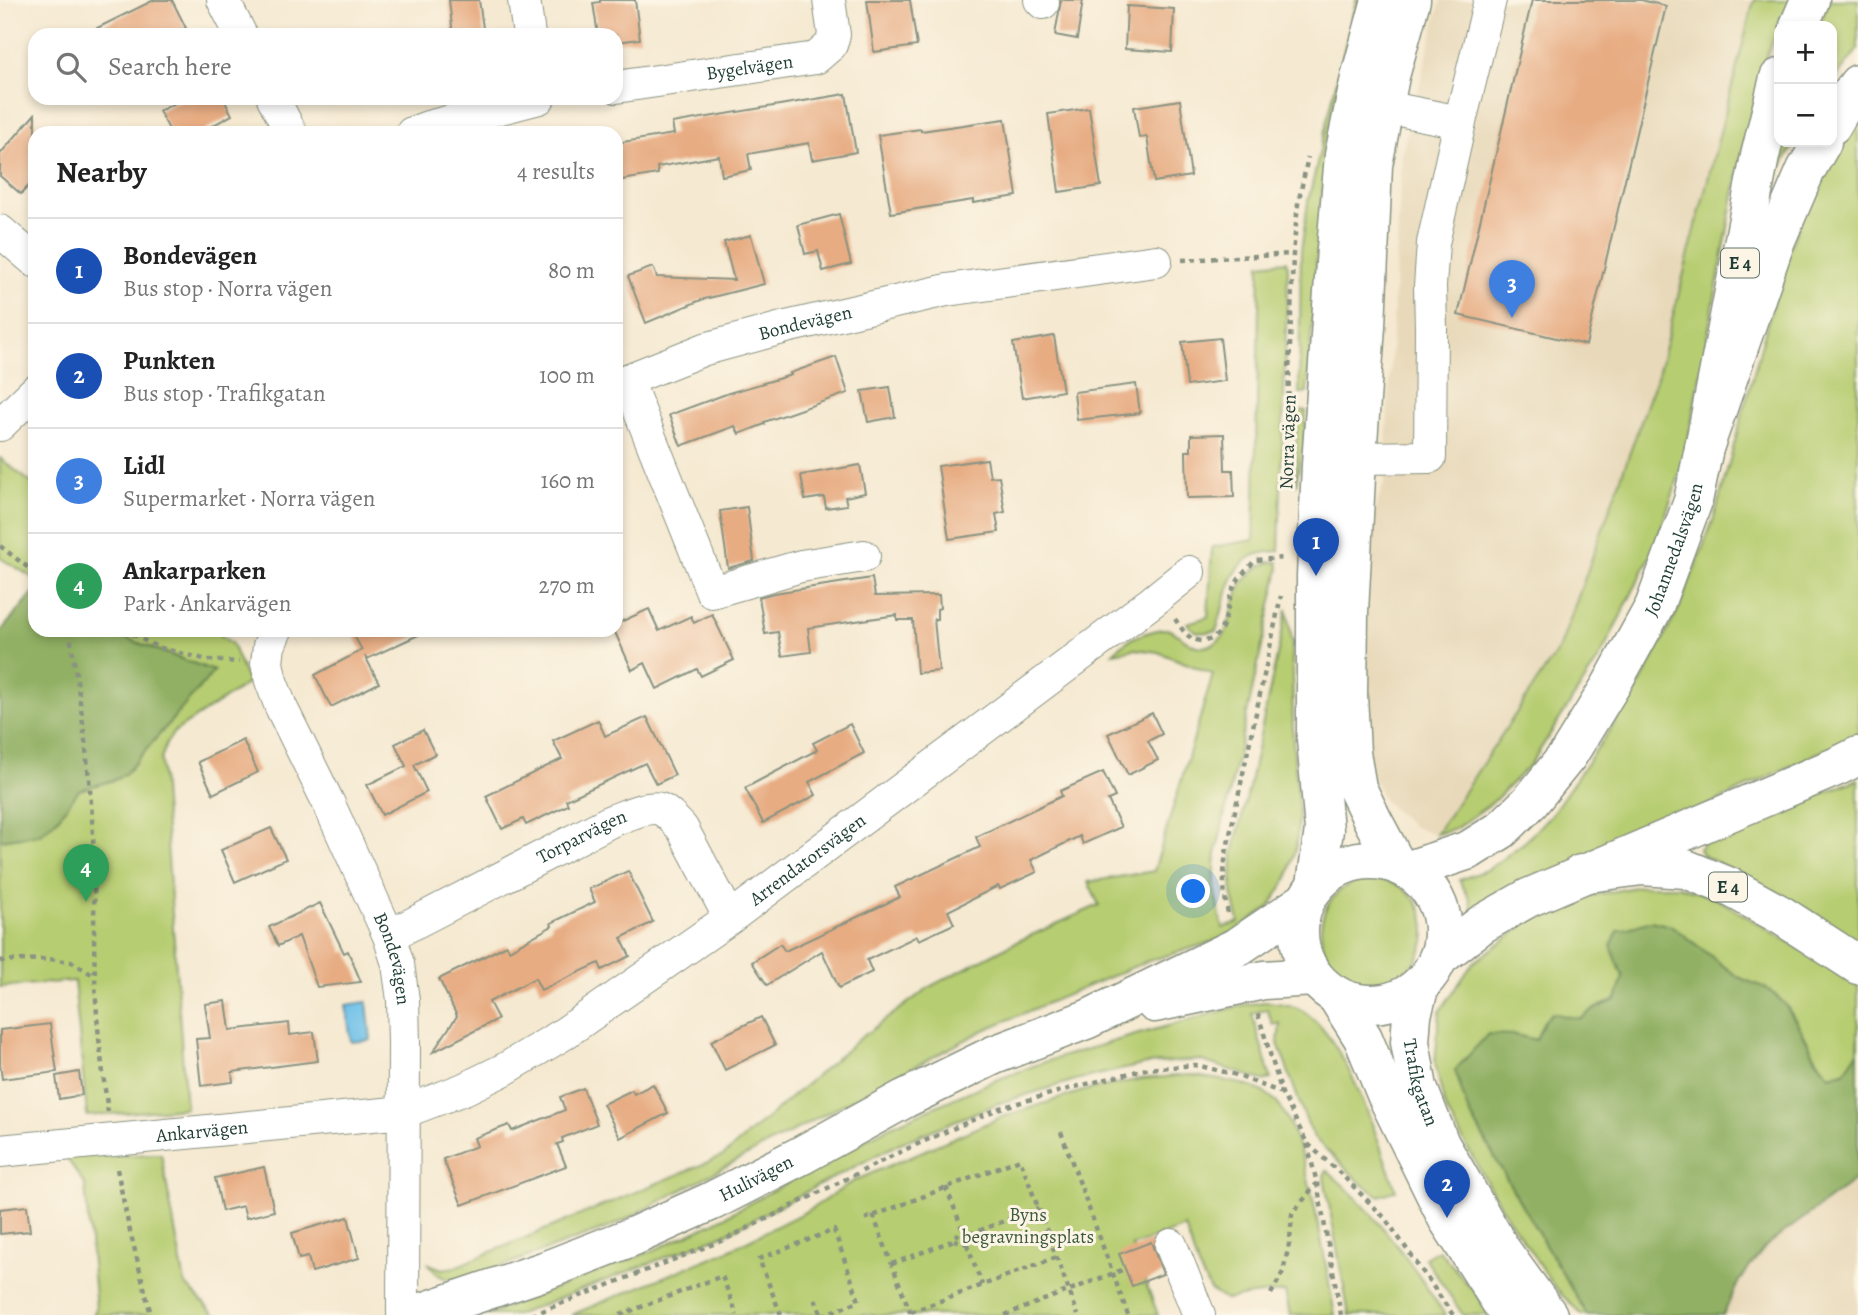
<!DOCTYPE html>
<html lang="en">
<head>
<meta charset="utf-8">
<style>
  body { margin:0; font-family:Alegreya,serif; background:#f6f6f6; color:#222 }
  .controls { position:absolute; right:21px; top:21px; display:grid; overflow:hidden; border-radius:14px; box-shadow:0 4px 10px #0003 }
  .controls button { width:63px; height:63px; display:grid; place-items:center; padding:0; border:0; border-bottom:2px solid #e0e0e0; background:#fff; color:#222; font:35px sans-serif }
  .you { position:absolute; left:1194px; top:892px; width:24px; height:24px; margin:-18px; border:5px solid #fff; border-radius:50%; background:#1a73e8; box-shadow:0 0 0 10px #1a73e833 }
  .badge { display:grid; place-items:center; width:46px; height:46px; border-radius:50%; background:#1f6fb2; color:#fff; font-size:23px; font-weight:700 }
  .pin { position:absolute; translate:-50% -58px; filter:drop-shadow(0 2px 4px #0008) }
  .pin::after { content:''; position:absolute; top:37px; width:24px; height:21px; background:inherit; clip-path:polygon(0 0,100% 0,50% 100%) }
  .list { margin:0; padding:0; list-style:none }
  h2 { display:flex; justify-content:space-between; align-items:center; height:91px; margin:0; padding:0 28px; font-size:30px }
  h2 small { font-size:23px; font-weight:400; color:#767676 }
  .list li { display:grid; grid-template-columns:46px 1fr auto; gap:21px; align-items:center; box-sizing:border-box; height:105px; padding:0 28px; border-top:2px solid #e0e0e0 }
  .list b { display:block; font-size:26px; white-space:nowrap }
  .list p { margin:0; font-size:23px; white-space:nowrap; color:#767676 }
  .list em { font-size:23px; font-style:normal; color:#767676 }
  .icon { flex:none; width:38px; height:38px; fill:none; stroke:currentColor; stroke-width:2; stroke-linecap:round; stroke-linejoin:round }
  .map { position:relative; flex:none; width:1858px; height:1315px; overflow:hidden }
  .search { position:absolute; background:#fff; box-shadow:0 4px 10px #0003; left:28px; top:28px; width:595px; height:77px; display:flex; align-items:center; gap:18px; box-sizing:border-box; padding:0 24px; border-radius:21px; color:#767676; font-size:26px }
  .panel { position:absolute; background:#fff; box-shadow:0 4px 10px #0003; left:28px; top:126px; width:595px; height:511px; border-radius:21px }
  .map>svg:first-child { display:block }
</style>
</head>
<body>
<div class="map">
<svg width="1858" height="1315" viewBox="0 0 1858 1315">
  <rect width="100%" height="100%" fill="#fcf5e5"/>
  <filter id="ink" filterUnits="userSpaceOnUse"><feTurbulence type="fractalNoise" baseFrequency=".0143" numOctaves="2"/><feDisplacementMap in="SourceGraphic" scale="14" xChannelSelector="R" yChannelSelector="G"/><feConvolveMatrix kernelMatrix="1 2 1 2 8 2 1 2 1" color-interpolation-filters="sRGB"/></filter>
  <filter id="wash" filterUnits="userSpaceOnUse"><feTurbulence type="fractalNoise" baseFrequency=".00686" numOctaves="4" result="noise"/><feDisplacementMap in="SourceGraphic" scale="28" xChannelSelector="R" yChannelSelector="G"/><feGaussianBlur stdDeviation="1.57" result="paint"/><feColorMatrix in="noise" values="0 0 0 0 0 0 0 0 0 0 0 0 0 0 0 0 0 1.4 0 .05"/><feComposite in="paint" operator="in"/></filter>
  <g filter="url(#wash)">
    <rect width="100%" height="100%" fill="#f5e9d1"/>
    <!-- built -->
    <g fill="#e8d9ba">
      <path d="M1441,0H1754L1658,374L1560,647L1436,834L1414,827L1384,801L1367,764L1362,705L1369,527L1384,484L1402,153Z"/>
      <path d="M1855,1179H1858V1315H1723L1739,1281L1766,1245Z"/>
    </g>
    <!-- green -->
    <g fill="#b7cd72" stroke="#6b8553" stroke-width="2">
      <path d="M1356,0H1363L1351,39L1328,135L1321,202L1307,393H1299L1301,251L1308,202Z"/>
      <path d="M1754,0H1791L1765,59L1741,158L1684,462L1653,551L1600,657L1530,765L1493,802L1455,829L1436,834L1560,647L1658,374Z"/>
      <path d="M1829,0H1858V49L1832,83V26H1819Z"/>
      <path d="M1858,115V734L1473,917L1470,899L1459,880L1489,869L1526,841L1553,812L1636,692L1680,606L1714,518L1785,259L1812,193Z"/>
      <path d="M1783,142H1796L1772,181Z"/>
      <path d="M1286,261L1288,267L1279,551C1270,552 1259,552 1251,557C1226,572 1225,606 1216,631C1203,633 1195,635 1187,623L1208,617L1212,547L1254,540L1260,264Z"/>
      <path d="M1297,411H1306L1304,442L1296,485Z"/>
      <path d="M0,458L35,486V579L0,558Z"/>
      <path d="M1270,562H1278L1279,569L1216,854C1213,883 1215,899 1223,928L1239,922L1232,893L1233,853L1249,787L1287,609L1292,641L1293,741L1299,815L1296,846L1288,877L1269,908L1222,939L1145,962L984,1030L613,1226L463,1280C446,1279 438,1279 429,1264L442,1269L455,1267L723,1156L859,1039L931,986L1014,943L1099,905L1088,882L1154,871L1213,674L1158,652L1135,649L1113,653C1117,649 1121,645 1126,642C1132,637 1159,628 1166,629C1184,632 1191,656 1215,643C1241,628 1222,580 1270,562Z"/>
      <path d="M113,630H215L232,644L248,683L174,732L166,744L161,760L186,1108L87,1116L74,981L0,987V840L41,834L57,819L79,790L117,779L127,772L214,671L125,638Z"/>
      <path d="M1858,779V941L1794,901L1702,855L1699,849L1703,843Z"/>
      <circle cx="1373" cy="931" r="52"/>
      <path d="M1640,886H1679L1717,899L1858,983V1052L1844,1072L1830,1076C1810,1054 1802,1025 1783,1002C1770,987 1753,986 1737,976C1714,962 1693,943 1672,926L1624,977L1616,999L1592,1010L1581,1019L1544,1021L1536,1040L1515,1035L1467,1108L1513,1190L1587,1315H1582L1555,1288L1499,1204L1445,1108L1435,1063L1440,1011L1473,963L1534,918L1589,896Z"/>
      <path d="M1264,1002C1278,1003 1293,1004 1305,1012C1349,1044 1377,1139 1396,1190L1380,1196L1364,1186L1314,1138L1304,1115L1278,1043L1280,1023L1273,1025L1267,1009L1252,1014L1271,1079L1265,1081L1199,1060L1147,1064L1079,1079L999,1103L900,1143L725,1234L516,1315H486L652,1251L715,1222L891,1126L991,1082L1044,1062L1139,1034L1243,1005Z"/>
      <path d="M1189,1075C1216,1080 1249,1081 1271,1097C1307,1125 1325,1267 1335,1315H1290L1285,1292L1252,1295L1226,1300L1210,1290L1198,1267L1185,1227L1132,1246L1158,1315H571L727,1251L811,1209L854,1181L999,1118L1083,1091L1141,1079Z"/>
      <path d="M161,1154L185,1284L215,1315H93L96,1309L85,1185L66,1157Z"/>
      <path d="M1326,1170C1375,1210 1411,1263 1445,1315H1349L1324,1177Z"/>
      <path d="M1439,1250L1481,1300L1490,1315H1463L1425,1258Z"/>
    </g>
    <!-- forest -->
    <g fill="#91b064" stroke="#58764c" stroke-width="2">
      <path d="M35,591V630H113L125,638L214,671L127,772L117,779L79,790L57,819L41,834L0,840V632Z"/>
      <path d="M1651,921L1672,926L1738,977L1766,988L1783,1002L1802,1031L1816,1059L1830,1076L1844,1072L1858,1052V1179L1855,1180L1766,1246L1739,1281L1723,1315H1587L1513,1190L1467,1108L1455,1070L1488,1034L1515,1035L1536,1040L1544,1021L1552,1013L1581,1019L1592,1010L1616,1000L1623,977L1611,946L1618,931Z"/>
    </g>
    <!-- water -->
    <path fill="#6dc0e9" stroke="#467e8e" stroke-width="2" d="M367,1002L371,1040L351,1042L346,1005Z"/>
    <g id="blocks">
      <!-- building -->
      <g fill="#e7ac82">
        <path d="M154,0H172L186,28L172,35H83Z"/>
        <path d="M449,0H479L484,35H453Z"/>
        <path d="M600,0H635L640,39L616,42V35H598L593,3L600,2Z"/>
        <path d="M867,0H910L917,46L874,52Z"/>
        <path d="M1061,0H1083L1077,39L1055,35Z"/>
        <path d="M1532,0H1641L1666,6L1586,345L1458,315Z"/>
        <path d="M1127,6L1174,9L1172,52L1125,49Z"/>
        <path d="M846,94L856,152L812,160L809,143L748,154L751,170L722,176L719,156L657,167L658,174L616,181V143L674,134L672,123Z"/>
        <path d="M185,98H223L232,115L199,133H171L159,111Z"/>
        <path d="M1180,100L1191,176L1154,182L1147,137L1139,138L1134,107Z"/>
        <path d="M1089,108L1101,186L1059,192L1048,114Z"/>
        <path d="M35,114V179L21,194L0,176V154Z"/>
        <path d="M1005,119L1017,196L973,203V200L891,213L878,135L921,129V131Z"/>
        <path d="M839,214L851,264L823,271L818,251L805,254L798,225Z"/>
        <path d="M751,235L764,284L701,300L646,323L628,276L653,267L657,277L734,280L724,242Z"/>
        <path d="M1054,336L1063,391L1022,398L1013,343Z"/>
        <path d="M1220,338L1225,381L1187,386L1182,342Z"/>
        <path d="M836,357L848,393L764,422L765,424L739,434L735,426L681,446L669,415L729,393L791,375L790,373Z"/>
        <path d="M1136,384L1140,413L1077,420L1074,392Z"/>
        <path d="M890,387L895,417L868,422L862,391Z"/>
        <path d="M1224,434L1225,470H1233L1234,497L1187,498L1186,451H1191V435Z"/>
        <path d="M987,459L990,477L999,476L1005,512L996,514L999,532L949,539L938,466Z"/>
        <path d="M860,465L865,493L845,497L847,505L826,508L824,497L805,500L801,475Z"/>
        <path d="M747,507L754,561L728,568L720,511Z"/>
        <path d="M872,578L875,596L939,595L940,608L937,609V619H934L939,671L917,673L913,620H897V615L808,628L811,652L782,656L778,632L765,634L759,597L774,593Z"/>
        <path d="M649,609L659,631L691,616L694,623L712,614L734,660L701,676L697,669L657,689L645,663L632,670L614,630H616V624Z"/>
        <path d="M351,630H429L367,659L365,656L379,683L331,707L315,675L362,650Z"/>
        <path d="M1152,713L1162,734L1148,741L1158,760L1128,775L1108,734Z"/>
        <path d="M647,717L675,775L656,784L645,763L566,800L568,805L526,825L523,819L502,829L486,796L562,759L553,741L598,720L605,736Z"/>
        <path d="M850,724L864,753L809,782L816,795L763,823L745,788L817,750L813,743Z"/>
        <path d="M423,730L435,754L414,765L427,792L382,815L367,785L406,766L395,744Z"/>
        <path d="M243,740L258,772L213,794L198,762Z"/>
        <path d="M1103,772L1115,797L1108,800L1121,827L1083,844L1080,836L1031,860L1037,872L1000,889L998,886L948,911L954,924L919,940L917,936L867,960L872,972L839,988L822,951L767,985L752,962L780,944L785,951L900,897L895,887L980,847L976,837L1062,796L1060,791Z"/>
        <path d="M271,828L286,859L235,882L221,850Z"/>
        <path d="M628,871L653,922L621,938L630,956L602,970L599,963L541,990L535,978L489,1002L498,1019L433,1052L457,1016L439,979L507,945L509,950L552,926L551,923L595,902L589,889Z"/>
        <path d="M320,903L344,953L348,951L361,982L317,987L299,936L278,946L269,927Z"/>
        <path d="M226,1001L230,1030L289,1023L290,1035L314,1032L318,1061L232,1072L233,1082L201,1086L196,1039L210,1038L205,1004Z"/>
        <path d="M761,1017L775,1045L725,1070L711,1041Z"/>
        <path d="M50,1024L57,1072L2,1079L0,1064V1030Z"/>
        <path d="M79,1072L82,1095L59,1099L56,1076Z"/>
        <path d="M653,1084L668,1113L620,1138L603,1104L632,1090L634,1094Z"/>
        <path d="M583,1088L597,1124L562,1138L563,1142L557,1144L566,1166L462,1205L443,1159L477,1146L474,1138L509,1125L512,1131L565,1110L560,1097Z"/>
        <path d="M264,1167L274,1211L246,1218L243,1206L222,1211L215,1178Z"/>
        <path d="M27,1206L30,1231L0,1234V1209Z"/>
        <path d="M348,1217L359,1258L312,1272L308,1257L299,1259L292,1233Z"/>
        <path d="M1151,1242L1163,1274L1132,1286L1119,1254Z"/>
      </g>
    </g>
  </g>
  <g filter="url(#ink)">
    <use href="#blocks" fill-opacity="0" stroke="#8a9382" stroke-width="2"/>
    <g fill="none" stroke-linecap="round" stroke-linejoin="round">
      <defs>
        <g id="minor">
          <path d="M223,0L241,35"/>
          <path d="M524,0L529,35"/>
          <path d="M1040,0L1043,3"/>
          <path id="s1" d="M616,87L816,58L831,45L834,35L829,0"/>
          <path d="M273,98L291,133"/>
          <path d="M1384,107L1460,122"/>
          <path d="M412,133L428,127L539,98"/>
          <path d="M0,231L35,261"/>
          <path d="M627,380L712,592L801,566L864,556"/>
          <path id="s2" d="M616,386L627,380L705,349L786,327L947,290L1156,261"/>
          <path d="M0,425L35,391"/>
          <path d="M1357,458L1430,457L1431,329L1430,286L1433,243L1460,122L1490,0"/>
          <path id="s3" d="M276,630L269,646L267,663L271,681L281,707L328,802L389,936L398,964L403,1000L404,1044L403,1315"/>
          <path id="s4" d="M389,936L611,821C623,817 647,805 660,809C668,812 676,822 682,828L730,918"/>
          <path id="s5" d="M0,1151L404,1112L464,1089L505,1069L562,1035L730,918L1153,601L1189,572"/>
          <path d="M1171,1245L1199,1315"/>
        </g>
        <g id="major">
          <path d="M1832,125L1847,99L1858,84"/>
          <circle cx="1371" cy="932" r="72"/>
          <path d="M1396,864L1373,821L1357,788L1351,753L1348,695L1349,612L1357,458L1366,326L1373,165L1390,76L1411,0"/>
          <path id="s6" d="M1409,870L1469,850L1501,830L1530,802L1568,755L1611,685L1654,607L1693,501L1704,448L1776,240L1806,170L1822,142"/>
          <path d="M1316,884L1324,830L1316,739V576L1321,465L1336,249L1344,155L1360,78L1381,0"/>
          <path d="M1438,958L1482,924L1528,898L1838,766L1858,756"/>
          <path id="s7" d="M1420,985L1412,1015L1410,1042L1418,1088L1440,1144L1501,1250L1548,1315"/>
          <path d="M1336,995L1363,1038L1386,1094L1447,1218L1509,1315"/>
          <path d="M1155,1003L1264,980L1314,977"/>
          <path id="s8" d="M414,1315L544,1271L634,1236L712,1201L802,1155L904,1099L994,1055L1088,1019L1239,946L1304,902"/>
        </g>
        <g id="highway">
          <path d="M1799,26L1810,0"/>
          <path d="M1704,448L1760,156L1779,78"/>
          <path d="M1581,874L1642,866L1686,869L1730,887L1781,915L1858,965"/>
        </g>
      </defs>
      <!-- minor casing -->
      <use href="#minor" stroke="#8a9382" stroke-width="34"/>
      <!-- major casing -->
      <use href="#major" stroke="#8a9382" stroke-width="41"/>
      <!-- highway casing -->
      <use href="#highway" stroke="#8a9382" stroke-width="41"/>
      <!-- path -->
      <g stroke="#8a9382" stroke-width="4.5" stroke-dasharray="5 5" stroke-linecap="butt">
        <path d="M1182,260L1293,254"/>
        <path d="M1287,437L1293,254L1298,204L1308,157"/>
        <path d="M0,546L35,573"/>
        <path d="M1175,619C1182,629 1189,642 1204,641C1229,638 1225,604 1234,587C1239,577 1248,569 1255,560L1285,558"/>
        <path d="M69,630C82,707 92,785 94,863C95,900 93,937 95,975C96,1021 102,1067 108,1112"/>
        <path d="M124,630L157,647L208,660L239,662"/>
        <path d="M1228,913C1223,892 1223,874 1226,853L1281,596"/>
        <path d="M0,961L49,959L72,962L95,976"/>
        <path d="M1258,1014L1282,1093L1307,1143L1343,1176L1385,1218L1453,1315"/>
        <path d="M1061,1132L1128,1315"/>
        <path d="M1307,1144L1317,1183L1341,1315"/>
        <path d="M117,1169L128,1223L151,1315"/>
        <path d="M946,1187L962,1228"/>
        <path d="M873,1215L911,1314"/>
        <path d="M865,1219L1020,1159L1078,1315"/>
        <path d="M954,1240L967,1244L973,1233"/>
        <path d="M967,1244L982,1285"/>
        <path d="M892,1264L954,1240L962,1228L973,1233L1038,1208"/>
        <path d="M1271,1294L1283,1272L1290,1240L1292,1214L1317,1183"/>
        <path d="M815,1299L822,1315"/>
        <path d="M911,1312L1057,1257"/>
        <path d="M532,1315L726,1239L904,1150L1000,1108L1079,1086L1146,1069L1196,1065L1233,1074L1282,1093"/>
        <path d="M620,1315L722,1276L737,1315"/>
        <path d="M781,1315L759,1259L834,1230L859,1301L824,1315"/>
        <path d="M1005,1315L1122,1270"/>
      </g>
      <!-- minor -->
      <use href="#minor" stroke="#fff" stroke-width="32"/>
      <!-- major -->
      <use href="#major" stroke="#fff" stroke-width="38"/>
      <!-- highway -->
      <use href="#highway" stroke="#fff" stroke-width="38"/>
    </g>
  </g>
  <g text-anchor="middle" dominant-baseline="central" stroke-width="6" stroke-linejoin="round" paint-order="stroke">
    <!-- shield labels -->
    <g fill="#fcf5e5" stroke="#617469" stroke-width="2">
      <rect x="1721" y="248.5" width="38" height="29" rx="5"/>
      <rect x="1709" y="872.5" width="38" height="29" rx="5"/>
    </g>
    <g font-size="18" font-weight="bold" fill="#1f3d34">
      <text x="1740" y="263">E 4</text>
      <text x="1728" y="887">E 4</text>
    </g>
    <!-- street labels -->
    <g font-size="19" fill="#1f3d34" stroke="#fcf5e5">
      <text stroke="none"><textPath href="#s1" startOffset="135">Bygelvägen</textPath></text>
      <text stroke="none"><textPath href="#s2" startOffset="200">Bondevägen</textPath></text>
      <text transform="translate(1288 442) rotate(-88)">Norra vägen</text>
      <text stroke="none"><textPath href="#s6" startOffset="434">Johannedalsvägen</textPath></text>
      <text stroke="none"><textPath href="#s4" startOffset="217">Torparvägen</textPath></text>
      <text stroke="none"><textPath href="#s5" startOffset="884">Arrendatorsvägen</textPath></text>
      <text stroke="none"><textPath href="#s3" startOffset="357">Bondevägen</textPath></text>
      <text stroke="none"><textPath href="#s7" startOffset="100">Trafikgatan</textPath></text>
      <text stroke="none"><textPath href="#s5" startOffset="203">Ankarvägen</textPath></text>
      <text stroke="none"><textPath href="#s8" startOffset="369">Hulivägen</textPath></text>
    </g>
    <!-- park labels -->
    <g font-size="19" fill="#3d5a40" stroke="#fcf5e5">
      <text x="1028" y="1215">Byns<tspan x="1028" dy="22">begravningsplats</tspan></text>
    </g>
  </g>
</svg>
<div class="controls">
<button>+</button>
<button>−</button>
</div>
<div class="you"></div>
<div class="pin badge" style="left:1316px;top:576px;background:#1a4fb4">1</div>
<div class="pin badge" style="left:1447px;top:1218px;background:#1a4fb4">2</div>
<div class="pin badge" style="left:1512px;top:318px;background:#3f7fe0">3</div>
<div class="pin badge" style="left:86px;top:902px;background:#2e9e5b">4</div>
<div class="search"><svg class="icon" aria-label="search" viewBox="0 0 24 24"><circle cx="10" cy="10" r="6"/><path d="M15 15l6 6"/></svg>Search here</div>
<section class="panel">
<h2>Nearby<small>4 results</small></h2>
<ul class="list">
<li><span class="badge" style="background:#1a4fb4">1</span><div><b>Bondevägen</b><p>Bus stop · Norra vägen</p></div><em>80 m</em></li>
<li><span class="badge" style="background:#1a4fb4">2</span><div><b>Punkten</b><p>Bus stop · Trafikgatan</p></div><em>100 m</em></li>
<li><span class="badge" style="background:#3f7fe0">3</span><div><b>Lidl</b><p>Supermarket · Norra vägen</p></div><em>160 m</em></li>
<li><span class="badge" style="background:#2e9e5b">4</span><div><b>Ankarparken</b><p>Park · Ankarvägen</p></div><em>270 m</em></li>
</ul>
</section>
</div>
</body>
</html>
